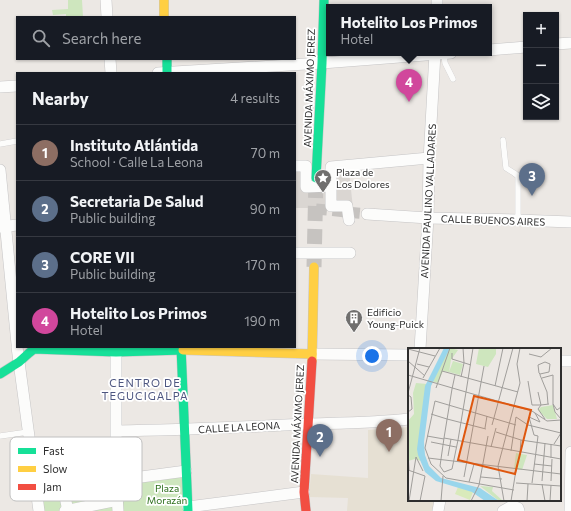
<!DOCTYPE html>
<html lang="en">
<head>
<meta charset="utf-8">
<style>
  body { margin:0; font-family:Commissioner,sans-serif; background:#20242c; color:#f1f3f6 }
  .controls { position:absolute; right:12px; top:12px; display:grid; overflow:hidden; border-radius:0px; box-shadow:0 1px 3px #0004 }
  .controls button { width:36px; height:36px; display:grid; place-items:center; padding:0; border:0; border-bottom:1px solid #363941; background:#171b24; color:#f1f3f6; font:20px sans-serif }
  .you { position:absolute; left:372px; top:356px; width:14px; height:14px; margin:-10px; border:3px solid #fff; border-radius:50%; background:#1a73e8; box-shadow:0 0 0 6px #1a73e833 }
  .badge { display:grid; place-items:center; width:26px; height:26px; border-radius:50%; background:#706f6e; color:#fff; font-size:13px; font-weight:700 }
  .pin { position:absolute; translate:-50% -33px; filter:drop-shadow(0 1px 2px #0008) }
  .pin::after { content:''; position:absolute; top:21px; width:14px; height:12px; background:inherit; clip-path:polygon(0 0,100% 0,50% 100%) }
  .popup { position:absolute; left:326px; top:4px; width:166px; height:52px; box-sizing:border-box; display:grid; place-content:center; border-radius:0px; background:#171b24; filter:drop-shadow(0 1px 3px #0005); font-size:13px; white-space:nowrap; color:#9ea1a6 }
  .popup b { font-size:15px; color:#f1f3f6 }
  .popup::after { content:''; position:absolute; left:50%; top:100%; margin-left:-8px; border:8px solid transparent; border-top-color:#171b24 }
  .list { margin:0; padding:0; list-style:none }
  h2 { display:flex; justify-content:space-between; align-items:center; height:52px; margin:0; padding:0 16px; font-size:17px }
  h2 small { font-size:13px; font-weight:400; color:#9ea1a6 }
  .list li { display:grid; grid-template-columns:26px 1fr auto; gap:12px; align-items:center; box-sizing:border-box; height:56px; padding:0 16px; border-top:1px solid #363941 }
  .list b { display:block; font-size:15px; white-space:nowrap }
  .list p { margin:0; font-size:13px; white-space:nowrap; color:#9ea1a6 }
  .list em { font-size:13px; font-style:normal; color:#9ea1a6 }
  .icon { flex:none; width:22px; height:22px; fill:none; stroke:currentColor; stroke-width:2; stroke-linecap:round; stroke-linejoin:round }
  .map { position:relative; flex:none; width:571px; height:511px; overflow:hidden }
  .search { position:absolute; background:#171b24; box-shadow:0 1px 3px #0004; left:16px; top:16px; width:280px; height:44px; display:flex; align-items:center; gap:10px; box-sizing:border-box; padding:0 14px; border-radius:0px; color:#9ea1a6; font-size:15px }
  .panel { position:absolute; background:#171b24; box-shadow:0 1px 3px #0004; left:16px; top:72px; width:280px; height:276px; border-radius:0px }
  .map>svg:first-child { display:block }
</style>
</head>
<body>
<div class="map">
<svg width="571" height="511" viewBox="0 0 571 511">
  <rect width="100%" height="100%" fill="#ece8e4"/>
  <!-- education -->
  <path fill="#e6e0d3" d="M409,427V500H434V511H347L348,498L309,497L311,474L368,478V430Z"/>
  <!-- green -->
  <g fill="#cee6be">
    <path d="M68,0H82L83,17H66V14L53,15L52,10L68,9Z"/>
    <path d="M184,474L186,511H42L39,494Z"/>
  </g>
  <!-- plaza -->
  <path fill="#dad6d2" d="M295,162L309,180L325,179V172L349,171L353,208H295Z"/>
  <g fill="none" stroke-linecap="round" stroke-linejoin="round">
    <!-- street-tunnel -->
    <path stroke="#c6c3c0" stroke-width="11" stroke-dasharray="11 5.5" stroke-linecap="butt" d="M316,209L367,214"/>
    <!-- secondary-tunnel -->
    <path stroke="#c6c3c0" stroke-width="15" stroke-dasharray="15 8" stroke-linecap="butt" d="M314,267L316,178"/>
    <defs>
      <g id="lane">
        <path d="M444,54L445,63L453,79"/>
        <path d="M503,140L506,168L514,173L518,176V220"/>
        <path d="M0,144L17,141"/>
        <path d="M0,436L28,432"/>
      </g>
      <g id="street">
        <path d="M106,0L107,17"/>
        <path d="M437,7V0"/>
        <path d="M556,44L571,43"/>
        <path d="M489,50L526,47"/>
        <path d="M110,59L111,73"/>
        <path d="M158,73L322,63L451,53"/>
        <path d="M0,87L17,86"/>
        <path d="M295,166H306V187L331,186V167L429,158"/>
        <path d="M0,170L17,344"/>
        <path d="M331,186V206H347L349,220"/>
        <path d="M367,214L428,218L518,220L571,222"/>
        <path d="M0,227L17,225"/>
        <path d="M295,253H350"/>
        <path d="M17,347L39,511"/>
        <path d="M116,347V480L118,511"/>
        <path d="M420,349L428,218L429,160L435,53"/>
        <path d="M312,354L409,355"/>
        <path d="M560,361H571"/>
        <path d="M117,431C180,430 243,427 306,424C340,423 375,423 409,419"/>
        <path d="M63,487L68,511"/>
        <path d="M36,491L186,471"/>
        <path d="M188,507L304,492"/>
        <path d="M65,511L118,500"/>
        <path d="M438,511L440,500"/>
        <path d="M503,511L512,506L518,508L519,511"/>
        <path d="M570,511L571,452"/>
      </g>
      <g id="fast">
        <path d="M167,59V73"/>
        <path d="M316,178L322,63L324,0"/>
        <path d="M181,347L188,511"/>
        <path d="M0,374L19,362L29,353L34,349L116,352L183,350"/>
      </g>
      <g id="slow">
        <path d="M164,0V17"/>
        <path d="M183,350L312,354"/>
        <path d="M312,361L314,267"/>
      </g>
      <path id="jam" d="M306,511L304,492L312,361"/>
    </defs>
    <!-- lane casing -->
    <use href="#lane" stroke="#c5c4c5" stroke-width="6"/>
    <!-- street casing -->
    <use href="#street" stroke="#c5c4c5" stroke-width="12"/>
    <!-- fast casing -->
    <use href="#fast" stroke="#c5c4c5" stroke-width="10"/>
    <!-- slow casing -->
    <use href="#slow" stroke="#c5c4c5" stroke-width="10"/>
    <!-- jam casing -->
    <use href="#jam" stroke="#c5c4c5" stroke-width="10"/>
    <!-- lane -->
    <use href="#lane" stroke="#fcfcfb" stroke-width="5.5"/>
    <!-- street -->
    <use href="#street" stroke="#fcfcfb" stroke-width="11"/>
    <!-- fast -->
    <use href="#fast" stroke="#16e098" stroke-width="9"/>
    <!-- slow -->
    <use href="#slow" stroke="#ffcf43" stroke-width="9"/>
    <!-- jam -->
    <use href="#jam" stroke="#f24e42" stroke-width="9"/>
  </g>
  <!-- icons -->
  <defs>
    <symbol id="sight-pin" viewBox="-11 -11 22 30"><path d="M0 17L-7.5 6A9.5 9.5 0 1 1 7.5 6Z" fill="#706f6e" stroke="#fff"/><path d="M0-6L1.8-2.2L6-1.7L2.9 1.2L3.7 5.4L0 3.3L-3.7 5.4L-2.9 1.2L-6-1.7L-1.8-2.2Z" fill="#fff"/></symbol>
    <symbol id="building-pin" viewBox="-11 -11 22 30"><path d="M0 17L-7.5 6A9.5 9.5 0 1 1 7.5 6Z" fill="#706f6e" stroke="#fff"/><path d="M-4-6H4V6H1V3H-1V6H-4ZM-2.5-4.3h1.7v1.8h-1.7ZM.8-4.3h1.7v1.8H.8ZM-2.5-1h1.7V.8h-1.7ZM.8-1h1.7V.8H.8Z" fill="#fff"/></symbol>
  </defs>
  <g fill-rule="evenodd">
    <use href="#sight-pin" x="313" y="168" width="20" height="27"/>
    <use href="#building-pin" x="344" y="308" width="20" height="27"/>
  </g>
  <g text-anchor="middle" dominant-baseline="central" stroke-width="3.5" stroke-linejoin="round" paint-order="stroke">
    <!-- street labels -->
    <g font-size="10" fill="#2e2e2e" stroke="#fff">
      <text transform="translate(309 88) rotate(-88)">AVENIDA MÁXIMO JEREZ</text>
      <text transform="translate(428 201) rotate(-87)">AVENIDA PAULINO VALLADARES</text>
      <text transform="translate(493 220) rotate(2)">CALLE BUENOS AIRES</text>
      <text transform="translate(297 424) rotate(-87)">AVENIDA MÁXIMO JEREZ</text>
      <text transform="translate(239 427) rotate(-3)">CALLE LA LEONA</text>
    </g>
    <!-- poi labels -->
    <g font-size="10" fill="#2e2e2e" stroke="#fff" text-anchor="start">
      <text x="336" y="172">Plaza de<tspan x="336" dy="12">Los Dolores</tspan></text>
      <text x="367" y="312">Edificio<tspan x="367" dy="12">Young-Puick</tspan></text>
    </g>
    <!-- park labels -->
    <g font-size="10" fill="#2c6e1b" stroke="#fff">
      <text x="167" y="488">Plaza<tspan x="167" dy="12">Morazán</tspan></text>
    </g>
    <!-- neighbourhood labels -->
    <g font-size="11" letter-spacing="1" fill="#4d5680" stroke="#fff">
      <text x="145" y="382">CENTRO DE<tspan x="145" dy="13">TEGUCIGALPA</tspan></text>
    </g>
  </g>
  <!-- overview -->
  <g transform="translate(408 348)">
    <rect width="153" height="153" fill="#ece8e4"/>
    <path d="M41,0L50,2L43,12L41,24L35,23L30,35L23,33ZM71,0H88V6L80,19L68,16ZM45,13L55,16L52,27L41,24ZM8,35L19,36L15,75L16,114L7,111L0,113V73L6,66L5,45ZM145,57L149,71H139L130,62L133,59ZM108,105L119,107L114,122L106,121ZM72,138L85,139L84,143L95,153H91Z" fill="#cee6be"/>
    <path d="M50,139L65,144L62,152L47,146Z" fill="#d9eabb"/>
    <path d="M36,0H42L23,38L16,94L17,107L21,118L33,130L72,140L91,153H77L64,144L28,133L17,124L10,107L9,101L17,38Z" fill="#99d6ec"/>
    <path fill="none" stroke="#a09e9b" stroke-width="1" d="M65,0L58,44L124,63L139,73L153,72M0,1L27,8M44,5V11L63,17M121,6L133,9L144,0M0,13L17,28M9,16L21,19M34,23L110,44M132,26L141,24L142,16L137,14L130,17L131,25L132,26V27L139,44L140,56M0,27L58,44L50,92M53,29L56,15L55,0M15,30L32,0M134,30L145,27V56L147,64L153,71M120,33L124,57H133L130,44M87,38L95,0M28,40L42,0M44,41L47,27M44,41L36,90L153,111M0,45L12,0M0,47L3,49L4,61L0,64M145,56L149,62L153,59M23,66L39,71M39,71L78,81M137,71L130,61L133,57L141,56M84,77L105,0M77,80L79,68M88,84L113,92L153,98M19,88L36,91M23,94L48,99M146,96L153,85M83,99L88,80M0,103L1,122M103,103L108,69L120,77L153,85M112,105L113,92M40,108L43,91M20,110L153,126M143,110V96M126,116L144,118M0,122L17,128L12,153M36,124L44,121L50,92M36,124L32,118L36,90M56,129L76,18M73,129L94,131M134,133L137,95M143,133L144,111M61,134L66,116M108,135L153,138M124,135L130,88L126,87L121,69L132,74L127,65M134,136L137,153M106,142L38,130L23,116L17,100L27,53L108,77M1,153L8,109L15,123M33,153L35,128M63,153L71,137L80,88M96,153L90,118L112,35L109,16L112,0M103,153L108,122M119,153L120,136M142,153L143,137"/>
    <path fill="#df570e" fill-opacity="0.15" stroke="#df570e" stroke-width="2" d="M66,48L123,62L107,126L50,112Z"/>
    <rect width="153" height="153" fill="none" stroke="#2e2e2e" stroke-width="2"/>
  </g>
  <!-- legend -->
  <rect x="10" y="437" width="132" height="64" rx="6" fill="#fff" stroke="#c0c0c0" stroke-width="1"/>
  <rect x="18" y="448" width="18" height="6" fill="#16e098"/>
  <rect x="18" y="466" width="18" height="6" fill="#ffcf43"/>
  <rect x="18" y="484" width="18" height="6" fill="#f24e42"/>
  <g font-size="11" fill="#2e2e2e">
    <text x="43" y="455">Fast</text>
    <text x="43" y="473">Slow</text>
    <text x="43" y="491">Jam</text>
  </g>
</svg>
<div class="controls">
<button>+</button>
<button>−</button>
<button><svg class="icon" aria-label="layers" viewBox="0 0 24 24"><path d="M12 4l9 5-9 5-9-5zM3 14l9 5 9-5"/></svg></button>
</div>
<div class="you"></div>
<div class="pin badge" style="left:389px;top:452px;background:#8d6e63">1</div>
<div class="pin badge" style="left:320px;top:457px;background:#5c6f8a">2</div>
<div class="pin badge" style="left:532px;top:196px;background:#5c6f8a">3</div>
<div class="pin badge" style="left:409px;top:102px;background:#d1479c">4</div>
<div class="popup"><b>Hotelito Los Primos</b>Hotel</div>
<div class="search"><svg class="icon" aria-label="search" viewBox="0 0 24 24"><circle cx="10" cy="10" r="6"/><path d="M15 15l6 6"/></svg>Search here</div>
<section class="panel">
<h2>Nearby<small>4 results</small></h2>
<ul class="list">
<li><span class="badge" style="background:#8d6e63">1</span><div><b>Instituto Atlántida</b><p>School · Calle La Leona</p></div><em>70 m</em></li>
<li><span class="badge" style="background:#5c6f8a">2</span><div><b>Secretaria De Salud</b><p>Public building</p></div><em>90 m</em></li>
<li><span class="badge" style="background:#5c6f8a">3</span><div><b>CORE VII</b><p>Public building</p></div><em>170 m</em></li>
<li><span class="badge" style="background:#d1479c">4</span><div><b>Hotelito Los Primos</b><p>Hotel</p></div><em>190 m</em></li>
</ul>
</section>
</div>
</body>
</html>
